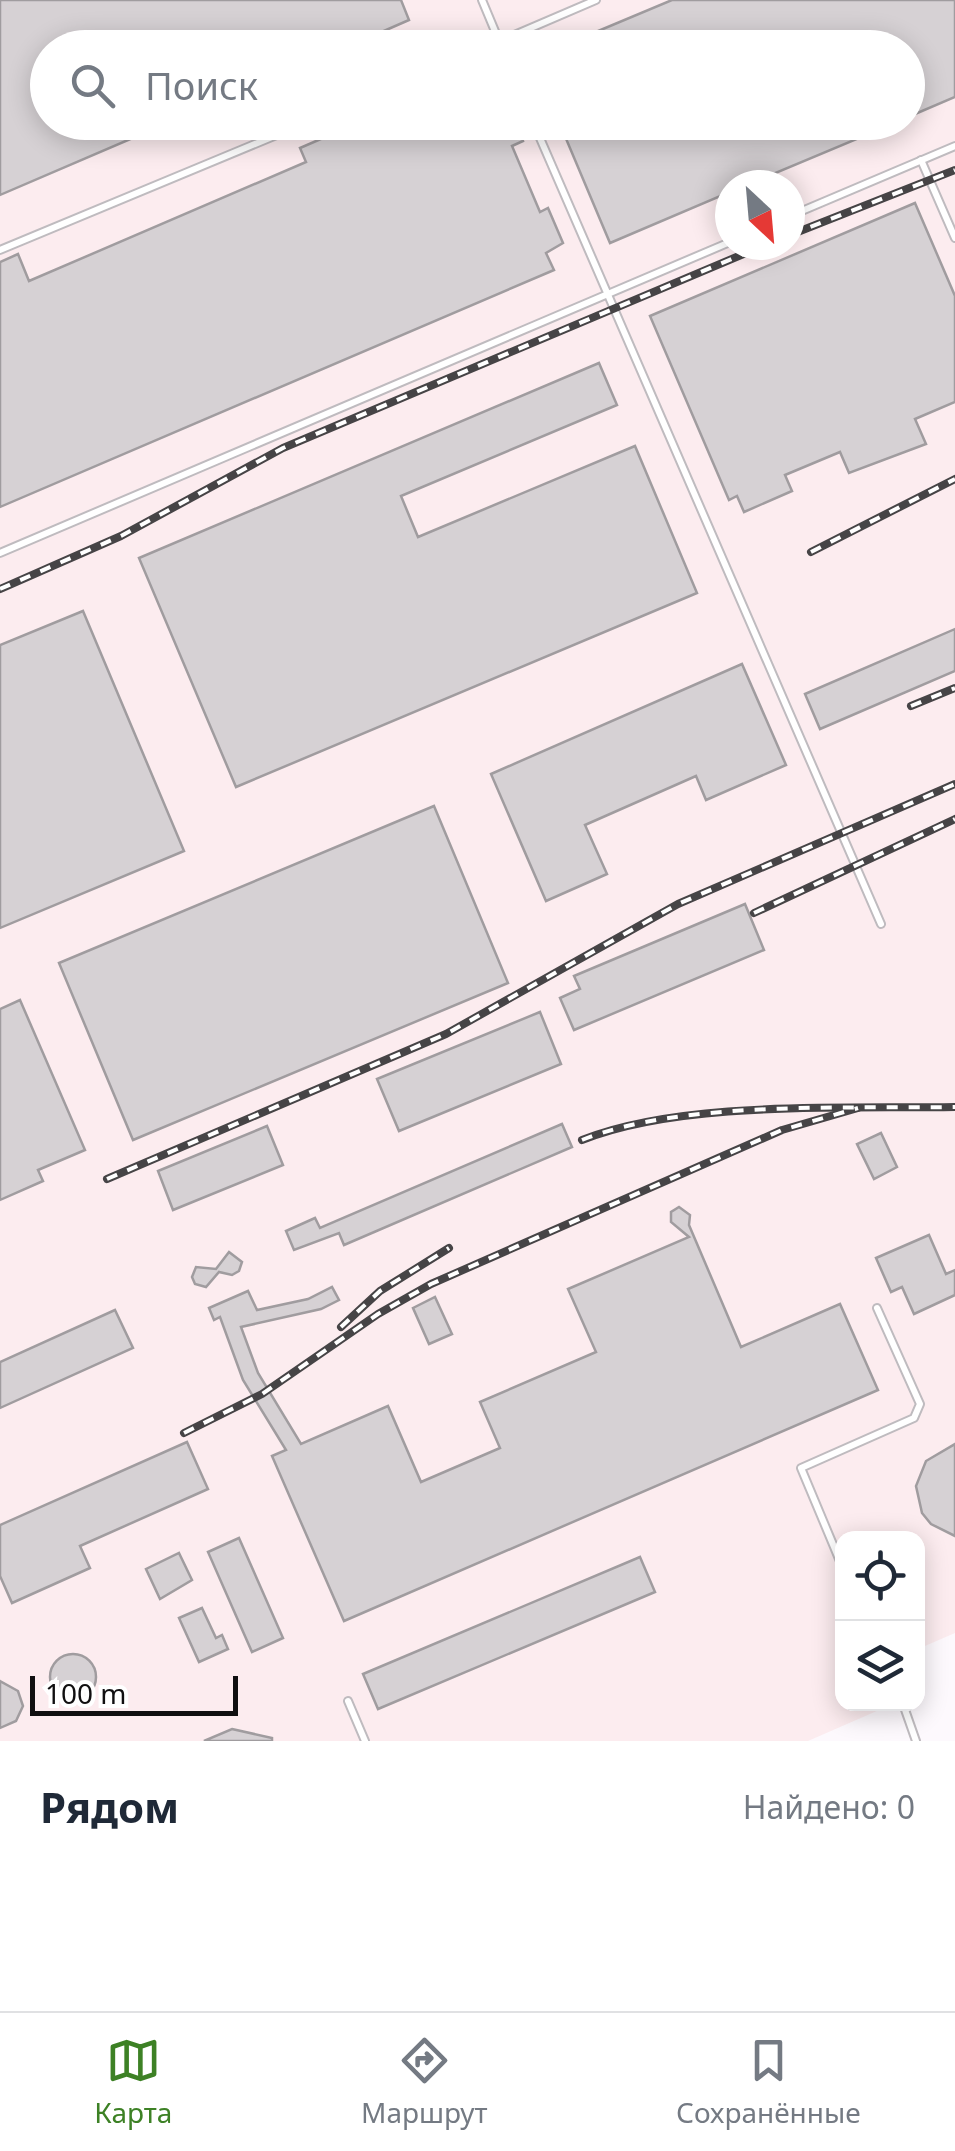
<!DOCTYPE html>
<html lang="ru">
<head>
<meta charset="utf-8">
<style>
  body { margin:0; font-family:"Noto Sans",sans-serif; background:#f6f6f7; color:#1f2937 }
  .controls { position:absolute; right:30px; bottom:30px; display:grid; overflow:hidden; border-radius:20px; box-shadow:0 5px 25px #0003 }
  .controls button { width:90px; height:90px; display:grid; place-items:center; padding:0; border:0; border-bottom:2px solid #e0e1e3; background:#fff; color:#1f2937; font:50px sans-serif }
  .compass { position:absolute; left:715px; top:170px; width:90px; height:90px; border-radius:50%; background:#fff; box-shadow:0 5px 25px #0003; rotate:154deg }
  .scale { position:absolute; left:30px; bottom:25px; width:208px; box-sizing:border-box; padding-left:10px; border:5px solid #100f10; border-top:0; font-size:28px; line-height:35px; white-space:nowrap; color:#100f10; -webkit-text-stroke:8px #fff; paint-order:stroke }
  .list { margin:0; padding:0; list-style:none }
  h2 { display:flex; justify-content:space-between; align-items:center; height:130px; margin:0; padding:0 40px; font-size:42px }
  h2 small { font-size:32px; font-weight:400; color:#747a83 }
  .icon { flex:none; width:55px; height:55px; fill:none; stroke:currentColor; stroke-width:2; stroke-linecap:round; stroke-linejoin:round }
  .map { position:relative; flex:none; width:955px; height:1741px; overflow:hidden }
  .search { position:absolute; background:#fff; box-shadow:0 5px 25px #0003; left:30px; right:30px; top:30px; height:110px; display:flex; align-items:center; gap:25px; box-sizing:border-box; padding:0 35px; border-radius:55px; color:#747a83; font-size:38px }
  .sheet { height:270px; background:#fff }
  nav { display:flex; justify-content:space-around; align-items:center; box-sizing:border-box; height:140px; border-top:2px solid #e0e1e3; background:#fff; font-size:28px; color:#747a83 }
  nav a { display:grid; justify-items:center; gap:5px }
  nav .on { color:#3d8125 }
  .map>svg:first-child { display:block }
</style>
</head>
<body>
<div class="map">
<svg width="955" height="1741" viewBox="0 0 955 1741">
  <rect width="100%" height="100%" fill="#fdf9fd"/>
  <!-- industrial -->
  <path fill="#fcecef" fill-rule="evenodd" d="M0,0H955V1633L918,1649V1538H842V1704H884L886,1707L808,1741H0ZM48,48H908V122H48ZM730,185H790V245H730Z"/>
  <!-- building -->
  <g fill="#d6d1d4" stroke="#a09c9f" stroke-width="2.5">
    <path d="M0,0H401L409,20L345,48H48V122H170L0,195Z"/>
    <path d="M672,0H955V97L908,117V48L560,47Z"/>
    <path d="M360,122H516L523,141L512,146L540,212L548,208L563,243L546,253L554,270L0,507V262L18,254L29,281L306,162L300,148Z"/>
    <path d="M559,122H895V123L747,185H730V192L610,243Z"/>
    <path d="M915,203L955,296V402L915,419L926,444L849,473L840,452L785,475L792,491L744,512L737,496L729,500L650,316Z"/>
    <path d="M599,363L617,405L401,496L418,537L635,446L697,593L236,787L139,558Z"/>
    <path d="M83,611L184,851L0,928V645Z"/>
    <path d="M955,629V671L820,729L805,694Z"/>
    <path d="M742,664L786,765L706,800L696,776L585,825L607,874L546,901L491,774Z"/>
    <path d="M434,806L508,983L133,1140L59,963Z"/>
    <path d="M745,904L764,950L574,1030L560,998L580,989L574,976Z"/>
    <path d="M20,1000L85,1150L38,1170L43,1181L0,1200V1009Z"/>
    <path d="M540,1012L561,1064L399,1131L377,1079Z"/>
    <path d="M562,1124L572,1147L344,1245L339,1233L294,1250L286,1231L315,1218L320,1228Z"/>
    <path d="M267,1126L283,1165L173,1210L158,1171Z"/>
    <path d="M881,1133L897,1167L874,1179L857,1144Z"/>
    <path d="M679,1207L690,1215L689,1225L741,1347L840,1304L878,1390L344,1621L272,1456L286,1450L243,1380L220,1317L214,1320L209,1308L248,1291L257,1310L308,1299L332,1287L339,1300L321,1309L241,1327L258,1373L301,1444L388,1406L421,1482L500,1448L480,1402L596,1352L568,1289L689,1237L671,1222V1212Z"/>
    <path d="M929,1235L946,1274L955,1270V1295L914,1314L902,1287L891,1292L876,1258Z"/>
    <path d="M229,1252L242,1262L239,1271L232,1275L219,1272L206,1287L195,1284L192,1277L196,1267L216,1269Z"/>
    <path d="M435,1297L452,1334L429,1344L413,1308Z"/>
    <path d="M115,1310L133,1348L0,1408V1362Z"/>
    <path d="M187,1442L208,1489L80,1546L90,1568L12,1603L0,1576V1525Z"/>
    <path d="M955,1444V1536L931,1524L922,1513L916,1486L926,1461Z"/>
    <path d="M239,1538L283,1638L252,1652L208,1552Z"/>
    <path d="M179,1553L192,1580L160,1599L146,1569Z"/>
    <path d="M640,1557L655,1592L378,1709L363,1674Z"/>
    <path d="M202,1608L216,1638L222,1635L228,1649L199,1662L179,1618Z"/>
    <circle cx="73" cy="1677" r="23"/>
    <path d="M0,1681L18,1691L23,1706L16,1721L0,1728Z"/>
    <path d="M232,1729L272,1738V1741H204Z"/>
  </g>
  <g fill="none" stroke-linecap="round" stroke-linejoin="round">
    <defs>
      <g id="lane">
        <path d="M482,0L502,48"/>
        <path d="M484,48L596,0"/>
        <path d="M533,122L881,924"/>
        <path d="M921,160L955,238"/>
        <path d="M790,216L955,146"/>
        <path d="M0,250L308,122"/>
        <path d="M0,553L730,242"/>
        <path d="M842,1566L801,1468L914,1418L920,1404L877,1308"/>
        <path d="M348,1701L365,1741"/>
        <path d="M903,1704L916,1741"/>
      </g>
    </defs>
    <!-- lane casing -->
    <use href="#lane" stroke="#bfbbbf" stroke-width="10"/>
    <!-- lane -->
    <use href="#lane" stroke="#fff" stroke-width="6"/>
    <defs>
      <g id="rail">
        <path d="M790,235L955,170"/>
        <path d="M811,552L955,479"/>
        <path d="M0,589L121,536L283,448L765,245"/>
        <path d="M911,706L955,688"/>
        <path d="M754,913L955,819"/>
        <path d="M582,1140C682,1100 845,1109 955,1107"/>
        <path d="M107,1179L446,1034L678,904L955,784"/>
        <path d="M341,1327L380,1291L449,1248"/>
        <path d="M184,1433L262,1394L378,1314L431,1284L782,1130L858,1108"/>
      </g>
    </defs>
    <!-- rail casing -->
    <use href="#rail" stroke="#464446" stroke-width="8"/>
    <!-- rail -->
    <use href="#rail" stroke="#fff" stroke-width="4" stroke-dasharray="11" stroke-linecap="butt"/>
  </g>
</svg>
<div class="controls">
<button><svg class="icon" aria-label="locate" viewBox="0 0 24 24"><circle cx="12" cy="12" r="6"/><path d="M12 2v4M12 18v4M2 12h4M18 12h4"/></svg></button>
<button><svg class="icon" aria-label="layers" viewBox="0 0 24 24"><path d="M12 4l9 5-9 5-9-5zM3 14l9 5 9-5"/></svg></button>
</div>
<svg class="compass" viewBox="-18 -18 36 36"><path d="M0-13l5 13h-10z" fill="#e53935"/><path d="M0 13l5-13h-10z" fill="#747a83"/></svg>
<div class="scale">100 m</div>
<div class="search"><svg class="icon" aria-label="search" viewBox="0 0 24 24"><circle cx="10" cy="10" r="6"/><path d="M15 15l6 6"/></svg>Поиск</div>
</div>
<section class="sheet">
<h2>Рядом<small>Найдено: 0</small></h2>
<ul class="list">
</ul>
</section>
<nav>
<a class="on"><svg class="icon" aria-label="map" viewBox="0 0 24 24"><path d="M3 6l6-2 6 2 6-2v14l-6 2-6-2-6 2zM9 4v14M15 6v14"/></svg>Карта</a>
<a><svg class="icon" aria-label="directions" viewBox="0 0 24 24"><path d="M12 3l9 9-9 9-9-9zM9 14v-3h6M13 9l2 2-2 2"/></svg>Маршрут</a>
<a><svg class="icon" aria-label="saved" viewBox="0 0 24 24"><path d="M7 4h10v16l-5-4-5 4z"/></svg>Сохранённые</a>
</nav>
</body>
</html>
